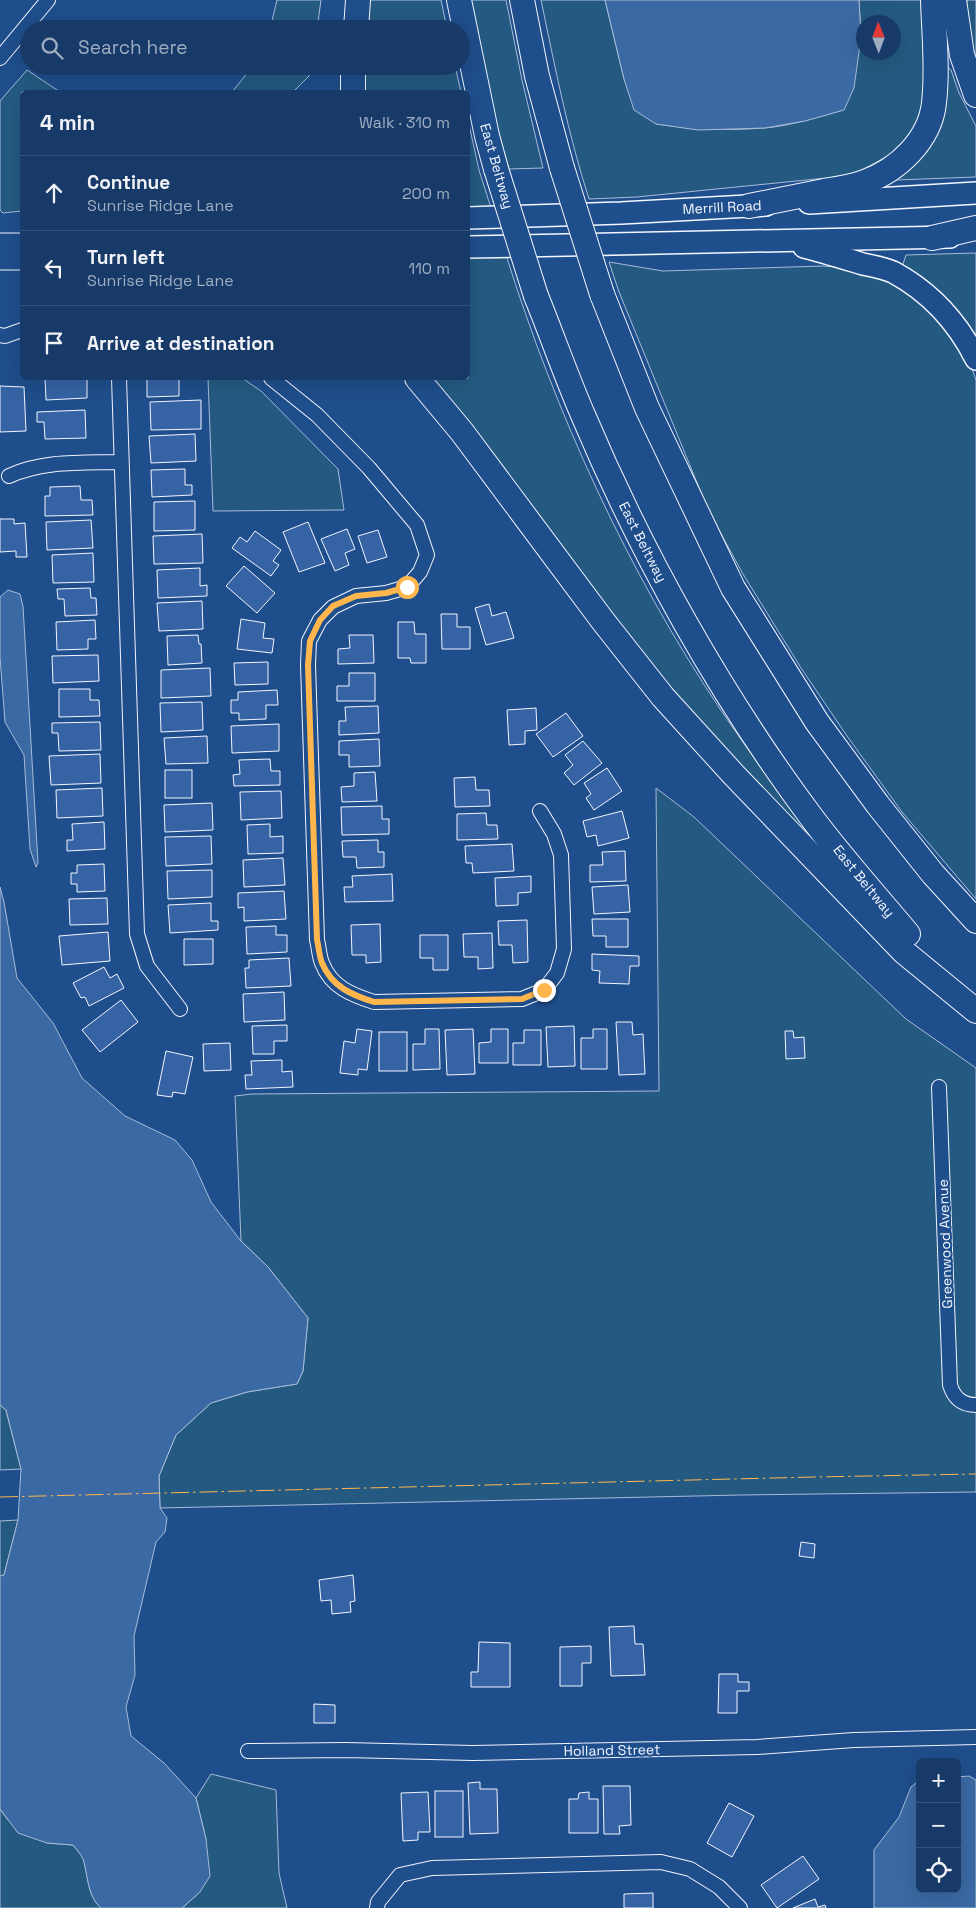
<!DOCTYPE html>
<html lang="en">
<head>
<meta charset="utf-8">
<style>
  body { margin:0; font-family:"Space Grotesk",sans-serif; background:#20416f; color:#f1f3f6 }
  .controls { position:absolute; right:15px; bottom:15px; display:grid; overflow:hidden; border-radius:8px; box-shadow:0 5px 20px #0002 }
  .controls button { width:45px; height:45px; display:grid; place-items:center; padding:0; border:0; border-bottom:1px solid #36547d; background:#173a69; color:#f1f3f6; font:25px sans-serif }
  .compass { position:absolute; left:856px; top:15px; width:45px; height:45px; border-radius:50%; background:#173a69; box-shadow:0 5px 20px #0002; rotate:359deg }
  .stop { position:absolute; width:15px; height:15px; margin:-11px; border:4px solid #ffb74d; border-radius:50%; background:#fff }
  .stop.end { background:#ffb74d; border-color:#fff; box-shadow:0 1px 5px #0008 }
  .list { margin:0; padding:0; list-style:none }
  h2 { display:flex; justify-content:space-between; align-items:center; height:65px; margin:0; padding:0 20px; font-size:21px }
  h2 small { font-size:16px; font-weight:400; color:#9eadc0 }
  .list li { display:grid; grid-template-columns:32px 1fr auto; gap:15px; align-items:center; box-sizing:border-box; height:75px; padding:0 20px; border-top:1px solid #36547d }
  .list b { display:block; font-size:19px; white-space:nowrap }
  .list p { margin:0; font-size:16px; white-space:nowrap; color:#9eadc0 }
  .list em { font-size:16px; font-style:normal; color:#9eadc0 }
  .icon { flex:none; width:28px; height:28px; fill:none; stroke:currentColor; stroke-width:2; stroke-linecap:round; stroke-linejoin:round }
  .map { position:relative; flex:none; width:976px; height:1908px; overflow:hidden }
  .search { position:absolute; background:#173a69; box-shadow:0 5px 20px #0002; left:20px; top:20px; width:450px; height:55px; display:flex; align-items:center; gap:12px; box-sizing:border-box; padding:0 18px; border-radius:28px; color:#9eadc0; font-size:19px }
  .panel { position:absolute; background:#173a69; box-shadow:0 5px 20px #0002; left:20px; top:90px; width:450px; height:290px; border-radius:8px }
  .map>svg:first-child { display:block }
</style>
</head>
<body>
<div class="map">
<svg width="976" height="1908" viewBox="0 0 976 1908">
  <rect width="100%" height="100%" fill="#1f4e8c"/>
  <!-- green -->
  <g fill="#245a82" stroke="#a8bbd7" fill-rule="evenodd">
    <path d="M277,0H321L317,29H270Z"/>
    <path d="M364,0H441L447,29H363Z"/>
    <path d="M467,0H506L522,80L543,168L509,169L489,98Z"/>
    <path d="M541,0H605L624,79L656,124C692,129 728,131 764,128C791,126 818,117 843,110L861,37L859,0H927L926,90L918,123L899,150L858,172L846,176L637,197L589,199C568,134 555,67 541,0ZM864,22H894V52H864Z"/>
    <path d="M967,0H976V76L965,19Z"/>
    <path d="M253,66H311L309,76L293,92H232Z"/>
    <path d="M361,66H455L461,92H359Z"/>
    <path d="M947,67L951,70L959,93L976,126V177L896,180Z"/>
    <path d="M27,70L60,92H22V211L3,213L0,210V101Z"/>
    <path d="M468,120L479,170L491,208L468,209Z"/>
    <path d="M976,253V337C955,303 933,289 902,267L906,255Z"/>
    <path d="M506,255C556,414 627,570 720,709C752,756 786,802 819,848L703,733L431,378H468V256Z"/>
    <path d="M609,262L663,271L823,266L848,268L907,288L941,317L967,354L976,380V899L902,812L847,736L801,668L743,574L709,512L619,292Z"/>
    <path d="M208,378H242L261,391L338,469L344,510L213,511Z"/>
    <path d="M656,788L694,817L906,1019L976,1068V1492L740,1495L160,1508L159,1476L176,1435L211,1403L247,1392L297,1384L303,1371L308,1318L268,1267L241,1241L235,1096L252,1094L659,1091Z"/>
    <path d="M0,1405L6,1410L21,1469L0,1470Z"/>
    <path d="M18,1520L4,1575L0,1576V1521Z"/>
    <path d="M211,1774L276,1790L279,1873L287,1908H182L200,1892L206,1839L196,1798Z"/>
    <path d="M0,1809L8,1820L47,1843L73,1845C76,1849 81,1854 83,1858C88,1874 87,1896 101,1908H0Z"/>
  </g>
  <!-- water -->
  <g fill="#3b69a3" stroke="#a8bbd7">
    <path d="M605,0H859L861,37L854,88L844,110L805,121L765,128L698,130L656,124L634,110L624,79Z"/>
    <path d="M8,590L20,594L23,606L38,863L36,867L30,849L24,755L5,722L0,657V597Z"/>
    <path d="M0,887L4,902L17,978L53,1023L82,1078L125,1116L175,1140L192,1160L211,1202L241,1241L268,1267L308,1318L303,1371L297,1384L247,1392L211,1403L176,1435L159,1476L160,1508L167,1518L165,1532L156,1542L134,1636L135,1675L126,1707L131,1736L164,1763L196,1798L206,1839L210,1876L200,1892L182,1908H101C87,1896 88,1874 83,1859C81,1854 76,1849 73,1845L47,1843L18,1833L0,1809V1576L4,1575L18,1520L21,1469L6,1410L0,1405Z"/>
    <path d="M969,1776L976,1780V1908H874V1850L899,1817L911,1787L920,1780V1889H957V1777Z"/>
  </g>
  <!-- building -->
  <g fill="#3563a3" stroke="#f2f6ff">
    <path d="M45,378H87V398L46,400Z"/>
    <path d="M147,378H179V396L147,397Z"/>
    <path d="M0,386L24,387L26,431L0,432Z"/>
    <path d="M201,400V429L151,430L150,402Z"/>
    <path d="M85,410L86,438L45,439L44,422H37V412Z"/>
    <path d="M195,434L196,461L151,463L149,436Z"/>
    <path d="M185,469V485H192V495L152,497L151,470Z"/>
    <path d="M80,486L81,500H92L93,515L45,516V496H50V487Z"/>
    <path d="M195,501V530L154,531V502Z"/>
    <path d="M0,519H14V524L25,523L27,557H16V551L0,552Z"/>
    <path d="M91,520L93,548L47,550L46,522Z"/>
    <path d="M308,522L325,563L299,572L283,532Z"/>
    <path d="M347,529L355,549L345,553L349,565L335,571L321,539Z"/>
    <path d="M378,530L387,557L367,563L358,536Z"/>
    <path d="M255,531L281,550L273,561L279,565L271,576L232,548L240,537L247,542Z"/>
    <path d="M202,534L203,563L154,564L153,536Z"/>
    <path d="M93,553L94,582L53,583L52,555Z"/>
    <path d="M244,566L275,593L257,613L226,586Z"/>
    <path d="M200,568V586L207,585V596L158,598L157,570Z"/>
    <path d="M90,588L91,598H96L97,615L65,616L64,599H58L57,589Z"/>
    <path d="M202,601L203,629L159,631L157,603Z"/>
    <path d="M489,604L492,616L506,612L514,638L486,645L475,608Z"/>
    <path d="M441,614H457V627H470V649H442Z"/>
    <path d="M241,619L265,623L263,638L274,639L272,653L237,649Z"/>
    <path d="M95,620L96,639H88V649L57,650L56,622Z"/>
    <path d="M398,622H414L415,634H426V663H411L410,658H398Z"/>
    <path d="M198,635L199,644H201L202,663L168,665L167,636Z"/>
    <path d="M349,635H373L374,663L338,664V649L350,648Z"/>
    <path d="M98,655L99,681L53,683L52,656Z"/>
    <path d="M268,662V684L235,685L234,663Z"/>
    <path d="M210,668L211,696L161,698V670Z"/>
    <path d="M349,673H375V701H337V686H349Z"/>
    <path d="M59,689H90V700H99L100,716L59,717Z"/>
    <path d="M277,690L278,705H266V719L239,720V713H231V700H238V692Z"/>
    <path d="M202,702L203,730L161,732L160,703Z"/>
    <path d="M378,706L379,733L339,735V721H346L345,707Z"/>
    <path d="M536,708L537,730L525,731V744L509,745L507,710Z"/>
    <path d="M566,713L583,736L553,757L536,734Z"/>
    <path d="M100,722L101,750L59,751L58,733H52V723Z"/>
    <path d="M279,724V751L232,753L231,726Z"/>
    <path d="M207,736L208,763L166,764L164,738Z"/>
    <path d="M379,739L380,766L349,767V755H339V741Z"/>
    <path d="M583,741L602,763L574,785L564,773L573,765L565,755Z"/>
    <path d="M100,754L101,783L51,785L49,756Z"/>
    <path d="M270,759L271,771H280V785L234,786L233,775L240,774L239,760Z"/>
    <path d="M607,768L622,791L594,810L586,798L591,794L584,783Z"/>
    <rect x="165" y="770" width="27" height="28"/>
    <path d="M375,772L377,801L342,802L341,787L354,786V773Z"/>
    <path d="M475,777L476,790H489L490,806L455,807L454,778Z"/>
    <path d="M102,788L103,816L57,818L56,790Z"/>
    <path d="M281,791L282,818L241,820L240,792Z"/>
    <path d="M212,803L213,830L165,832L164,805Z"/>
    <path d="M382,806V819H389V834L342,835L341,807Z"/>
    <path d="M622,811L629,838L598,846L596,835L587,837L583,821Z"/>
    <path d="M486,813L487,825H497L498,839L457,840V814Z"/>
    <path d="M104,822L105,849L67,851V840H73L72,824Z"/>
    <path d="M270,824V837L283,836V853L248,854L247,825Z"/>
    <path d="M211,836L212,864L166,866L165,837Z"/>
    <path d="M378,840V852H384V867L357,868L356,857H343L342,841Z"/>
    <path d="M512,844L514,871L473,873L472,863H466L465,846Z"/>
    <path d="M625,851L626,881L590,882V865H603L602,852Z"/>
    <path d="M283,858L285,885L244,887L243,860Z"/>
    <path d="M104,864L105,891L77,892V884H71V873H77V865Z"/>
    <path d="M212,870V897L168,899L167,871Z"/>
    <path d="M392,874L393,901L345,902L344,887H353L352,876Z"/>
    <path d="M531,876V892L518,893V905L496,906L495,878Z"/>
    <path d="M628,885L630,912L594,914L592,887Z"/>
    <path d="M284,891L286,919L244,921V907L238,908V893Z"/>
    <path d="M107,898L108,924L70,925L69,899Z"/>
    <path d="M211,903V921H218V930L170,933L168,905Z"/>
    <path d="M592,919H628V947H606V936H593Z"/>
    <path d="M527,920L528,962L513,963L512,945H499L498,921Z"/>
    <path d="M380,924L381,962L366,963V955H352L351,925Z"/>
    <path d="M276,926V935H287V952L247,954L246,927Z"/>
    <path d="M108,932L110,961L62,965L59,936Z"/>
    <path d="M492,933L493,968L478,969V957H464L463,934Z"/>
    <path d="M420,935H448V970H433V958H420Z"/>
    <path d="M184,939H213V964L184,965Z"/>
    <path d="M592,954L639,956V966H630L629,984L599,983L600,971L592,970Z"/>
    <path d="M289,958L291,986L246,988L245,968H249V960Z"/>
    <path d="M104,967L110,978L117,974L124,988L89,1006L85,997L81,998L73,983Z"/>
    <path d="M284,992L285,1020L244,1022L243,994Z"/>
    <path d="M121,1000L138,1022L100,1052L82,1030Z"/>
    <path d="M616,1022H632L633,1035L643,1034L645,1074L619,1075Z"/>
    <path d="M287,1025V1041H274V1054H253L252,1026Z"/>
    <path d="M574,1026L575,1066L548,1067L546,1027Z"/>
    <path d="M357,1029L372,1031L367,1070L358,1069V1075L340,1073L344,1041L355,1043Z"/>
    <path d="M425,1029H439L440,1069L413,1070V1044H425Z"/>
    <path d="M473,1029L475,1074L447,1075L445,1030Z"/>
    <path d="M491,1029H508V1063H479V1043L491,1042Z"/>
    <path d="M593,1029H607V1069H581V1038H593Z"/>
    <path d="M524,1030H541V1065H513V1043H524Z"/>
    <path d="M785,1031H793L794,1038L804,1037L805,1058L786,1059Z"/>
    <rect x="379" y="1032" width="28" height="39"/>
    <path d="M230,1043L231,1070L204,1071L203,1044Z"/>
    <path d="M166,1051L193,1057L185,1094L173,1092L172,1097L157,1095Z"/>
    <path d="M282,1060V1072L292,1071L293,1087L246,1089L245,1075H252L251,1061Z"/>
    <path d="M801,1542L815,1544L814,1558L799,1556Z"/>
    <path d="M353,1575L355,1601L350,1602L351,1612L332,1614L331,1600L321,1601L319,1580Z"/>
    <path d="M634,1626L635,1644H643L645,1675L611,1676L609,1627Z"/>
    <path d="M479,1642L510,1643V1687H471V1672H478Z"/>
    <path d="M591,1646V1663H582V1686H560V1647Z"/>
    <path d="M719,1674H738V1682H749V1691H737V1713H718Z"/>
    <path d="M314,1704L335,1705V1723H314Z"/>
    <path d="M480,1782V1789H497L498,1833L470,1834L468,1783Z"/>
    <path d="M603,1786H630L631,1825L619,1826L620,1834H604Z"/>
    <rect x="435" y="1791" width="28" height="46"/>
    <path d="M428,1792L430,1832H418V1840L403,1841L401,1793Z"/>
    <path d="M589,1792V1799H598V1833H569V1799H578L579,1793Z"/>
    <path d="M729,1803L754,1816L732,1857L707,1843Z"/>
    <path d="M803,1856L819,1879L777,1908L761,1885Z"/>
    <path d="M653,1893V1908H624V1894Z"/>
    <path d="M815,1899L818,1907L825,1905L826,1908H793Z"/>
  </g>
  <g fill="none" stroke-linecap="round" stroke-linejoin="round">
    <defs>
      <g id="minor">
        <path d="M0,58L48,0"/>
        <path d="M0,335L5,336L22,330"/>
        <path d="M119,378L137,934L147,966L180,1009"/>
        <path d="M271,378L317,415L369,468L417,525L427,555L420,572L407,587L386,593L356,596L333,607L320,620L309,641L308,665L317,940C319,947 319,956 322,963C331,987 352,995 374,1002L522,999L544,990L557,973L564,949L561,855L554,834L540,811"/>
        <path d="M9,476C44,460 83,463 121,462"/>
        <path d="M939,1087L950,1385C954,1398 962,1405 976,1405"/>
        <path d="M248,1751L345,1750L473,1753L757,1747L854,1740L976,1737"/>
        <path d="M377,1908L378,1902L400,1875L432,1868L661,1862L690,1869L719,1887L740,1908"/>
      </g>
      <g id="secondary">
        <path d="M0,243H22"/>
        <path d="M0,260H22"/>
      </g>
      <g id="primary">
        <path d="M809,203L976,193"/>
        <path d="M468,218L621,213L766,205"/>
        <path d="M468,247L950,237"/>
        <path d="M804,247C824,252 843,258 863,264C873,266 884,268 893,272C930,292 957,321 976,359"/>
      </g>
      <g id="motorway">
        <path d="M459,0L487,136L496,169"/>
        <path d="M522,0L537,76L562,168"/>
        <path d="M954,0L962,55L976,95"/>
        <path d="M356,29L358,0"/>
        <path d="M353,92V66"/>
        <path d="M749,206C774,201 799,196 824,191C838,189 852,187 865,182C898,170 930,140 934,103C938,69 934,34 933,0"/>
        <path d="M932,238L976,228"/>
        <path d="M602,294L647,408L733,588L817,722L878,805L933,874L976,921"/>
        <path d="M536,296C552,335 566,376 583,415C642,555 721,696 812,818C842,858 876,896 908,934"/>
        <path d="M417,378L462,432L603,621L663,697L733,774L904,952L976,1011"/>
      </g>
    </defs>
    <!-- minor casing -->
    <use href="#minor" stroke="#f2f6ff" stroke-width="16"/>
    <!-- secondary casing -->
    <use href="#secondary" stroke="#f2f6ff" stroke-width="21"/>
    <!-- primary casing -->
    <use href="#primary" stroke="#f2f6ff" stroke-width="24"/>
    <!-- motorway casing -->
    <use href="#motorway" stroke="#f2f6ff" stroke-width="26"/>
    <!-- minor -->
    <use href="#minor" stroke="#1f4e8c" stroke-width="14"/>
    <!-- secondary -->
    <use href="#secondary" stroke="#1f4e8c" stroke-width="19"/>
    <!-- primary -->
    <use href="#primary" stroke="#1f4e8c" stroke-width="21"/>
    <!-- motorway -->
    <use href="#motorway" stroke="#1f4e8c" stroke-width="24"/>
    <defs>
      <g id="motorway-bridge">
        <path d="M562,168L602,294"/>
        <path d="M496,169L536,296"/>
      </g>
    </defs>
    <!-- motorway-bridge casing -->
    <use href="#motorway-bridge" stroke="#f2f6ff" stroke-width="26" stroke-linecap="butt"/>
    <!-- motorway-bridge -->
    <use href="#motorway-bridge" stroke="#1f4e8c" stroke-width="24"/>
    <!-- power -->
    <path stroke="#ffb74d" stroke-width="1" stroke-dasharray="18 4 2.5 4" stroke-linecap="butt" d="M0,1497L814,1477L976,1474"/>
  </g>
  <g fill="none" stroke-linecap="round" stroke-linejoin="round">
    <!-- route -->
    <path stroke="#ffb74d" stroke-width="6" d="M407,587L386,593L356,596L333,606L320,620L310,641L308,665L317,940C319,947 319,956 322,963C332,987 352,995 374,1002L522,999L544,990"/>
  </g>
  <g text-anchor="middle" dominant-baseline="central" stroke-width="4" stroke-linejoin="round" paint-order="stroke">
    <!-- street labels -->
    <g font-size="14" fill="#f2f6ff" stroke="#1f4e8c">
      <text transform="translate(497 166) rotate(74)">East Beltway</text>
      <text transform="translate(722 207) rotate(-3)">Merrill Road</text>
      <text transform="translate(643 542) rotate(63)">East Beltway</text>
      <text transform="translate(864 881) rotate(51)">East Beltway</text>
      <text transform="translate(945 1244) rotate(-92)">Greenwood Avenue</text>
      <text transform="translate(612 1750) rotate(-1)">Holland Street</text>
    </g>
  </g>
</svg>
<div class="controls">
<button>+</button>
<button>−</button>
<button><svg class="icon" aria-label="locate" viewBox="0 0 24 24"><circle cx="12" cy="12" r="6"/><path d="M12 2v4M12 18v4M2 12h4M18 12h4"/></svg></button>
</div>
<svg class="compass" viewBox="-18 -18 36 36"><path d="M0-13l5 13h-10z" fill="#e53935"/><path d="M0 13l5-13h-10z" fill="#9eadc0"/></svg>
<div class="stop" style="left:407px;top:587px"></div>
<div class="stop end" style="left:544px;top:990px"></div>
<div class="search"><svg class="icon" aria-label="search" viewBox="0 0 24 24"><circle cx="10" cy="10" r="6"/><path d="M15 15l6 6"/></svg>Search here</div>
<section class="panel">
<h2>4 min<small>Walk · 310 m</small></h2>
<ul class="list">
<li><svg class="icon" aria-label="ahead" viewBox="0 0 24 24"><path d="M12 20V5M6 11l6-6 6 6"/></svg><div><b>Continue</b><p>Sunrise Ridge Lane</p></div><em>200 m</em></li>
<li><svg class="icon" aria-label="left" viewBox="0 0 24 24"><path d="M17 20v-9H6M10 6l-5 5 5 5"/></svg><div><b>Turn left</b><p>Sunrise Ridge Lane</p></div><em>110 m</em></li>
<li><svg class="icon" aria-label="arrive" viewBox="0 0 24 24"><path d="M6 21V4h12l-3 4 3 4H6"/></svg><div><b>Arrive at destination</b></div></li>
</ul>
</section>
</div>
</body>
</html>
